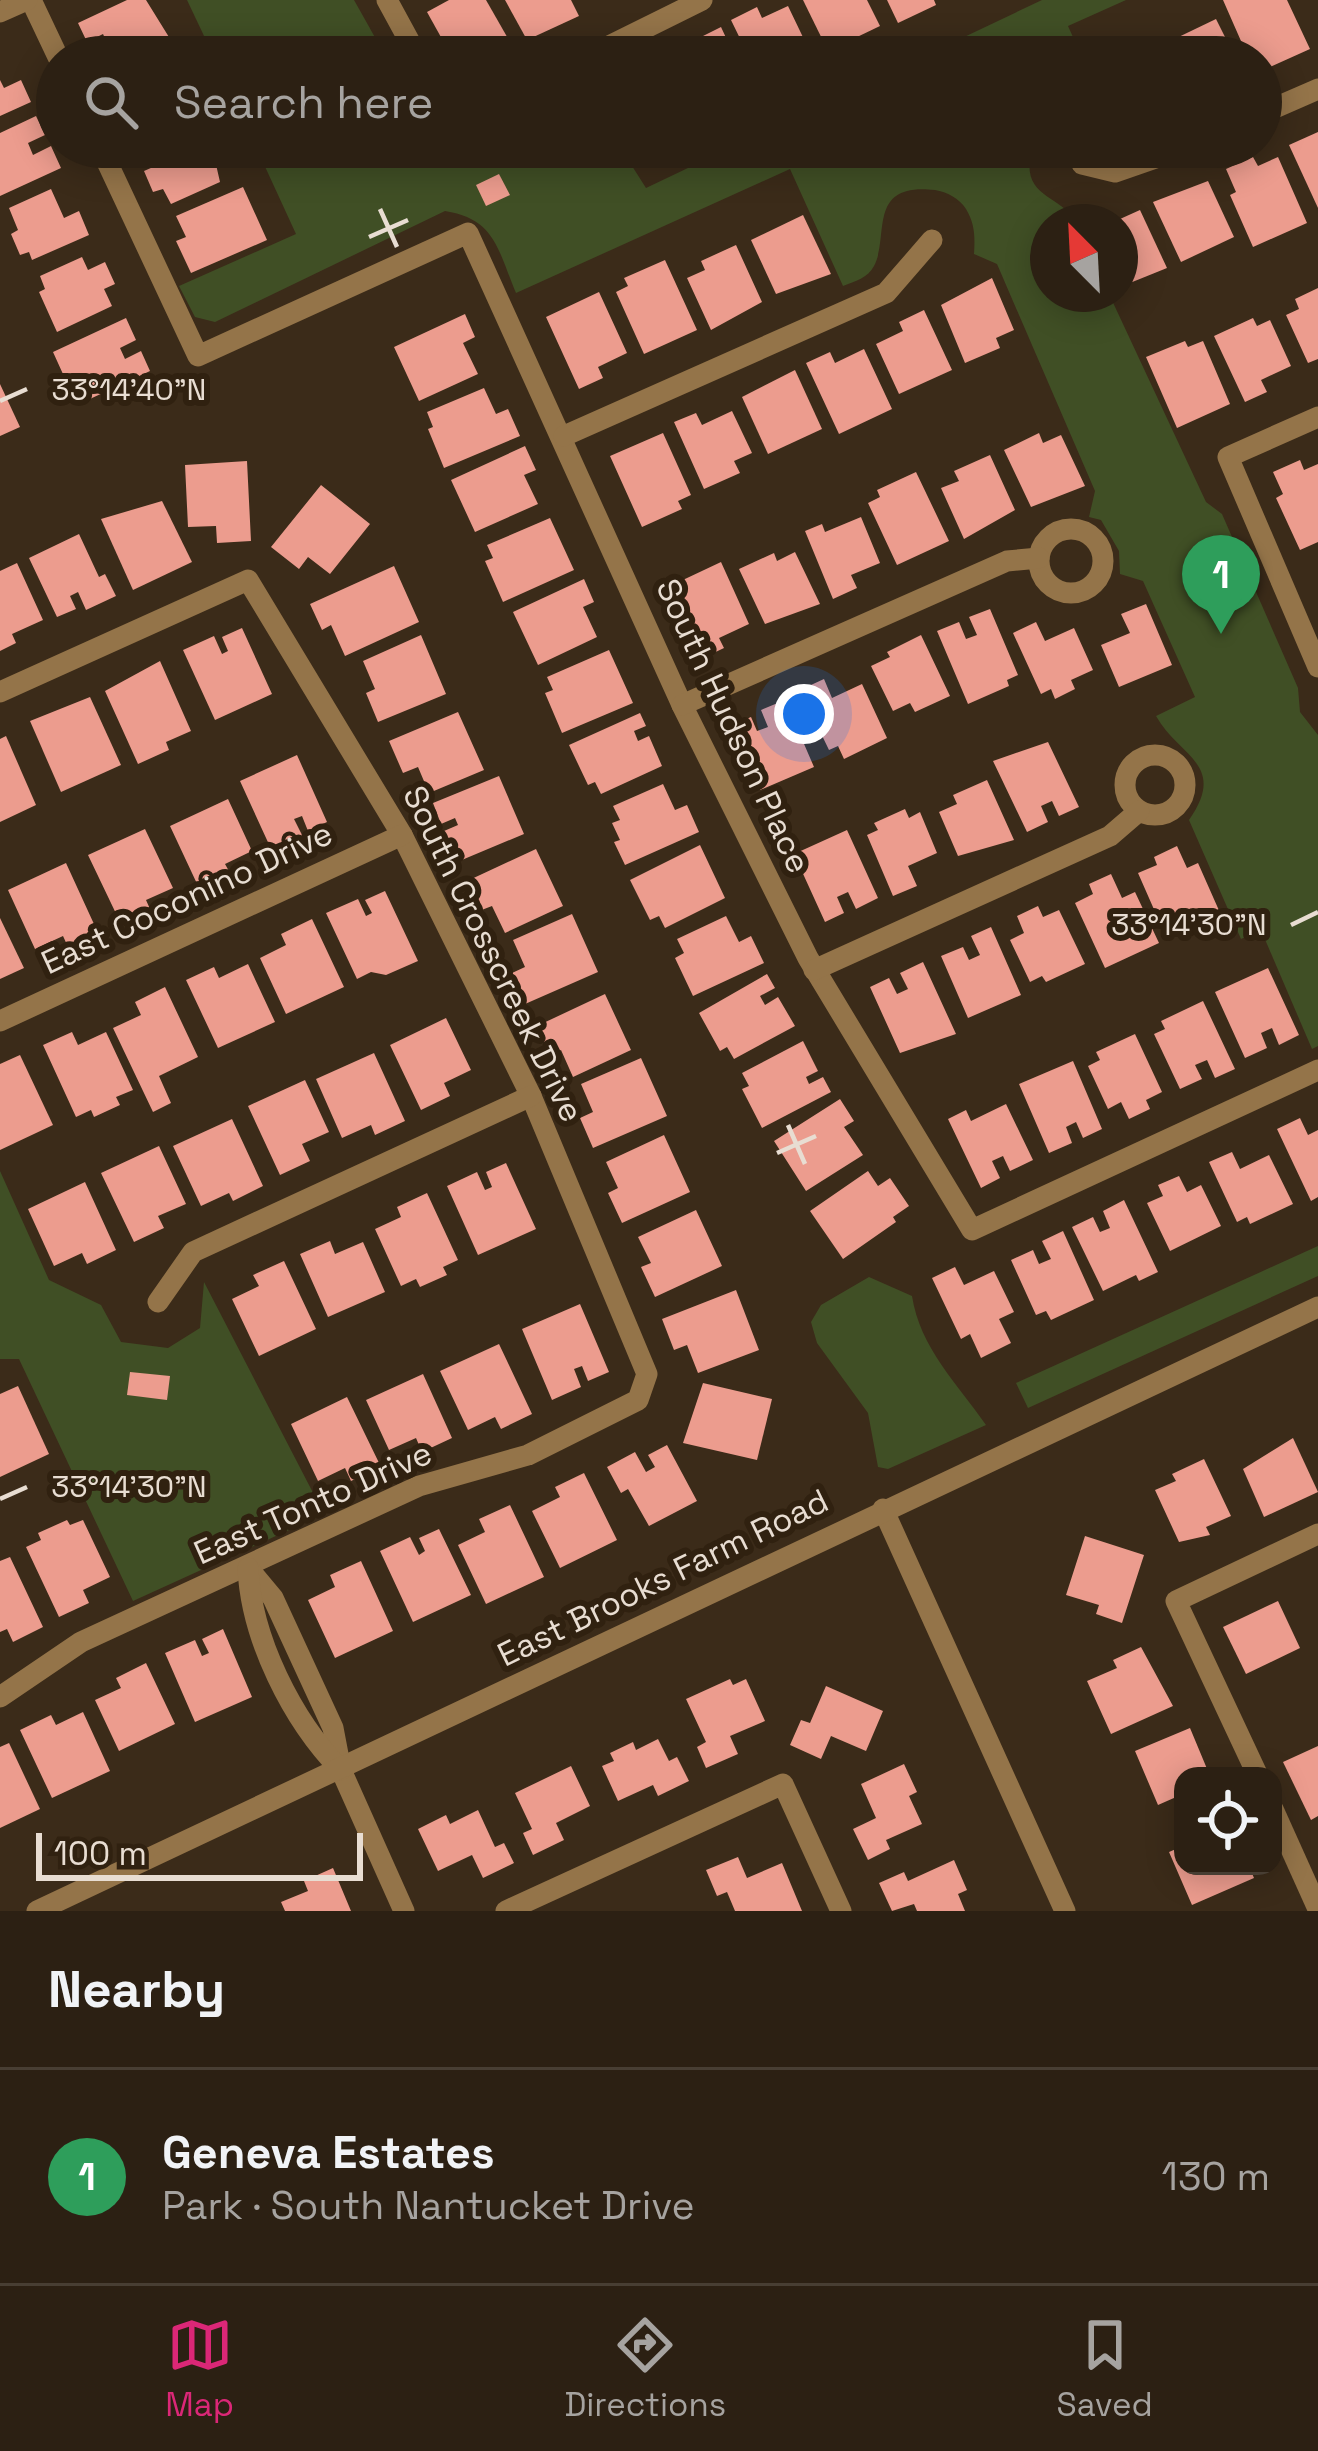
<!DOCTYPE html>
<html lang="en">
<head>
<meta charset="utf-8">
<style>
  body { margin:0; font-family:"Space Grotesk",sans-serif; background:#34281c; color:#f1f3f6 }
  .controls { position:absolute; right:36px; bottom:36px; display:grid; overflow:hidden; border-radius:24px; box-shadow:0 6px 30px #0003 }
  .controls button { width:108px; height:108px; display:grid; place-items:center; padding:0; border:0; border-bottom:3px solid #483e33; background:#2c2013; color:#f1f3f6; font:60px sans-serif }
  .compass { position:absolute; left:1030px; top:204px; width:108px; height:108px; border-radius:50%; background:#2c2013; box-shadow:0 6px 30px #0003; rotate:336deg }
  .scale { position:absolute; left:36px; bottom:30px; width:327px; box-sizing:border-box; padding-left:12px; border:6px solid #e8ddd2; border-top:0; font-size:33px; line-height:42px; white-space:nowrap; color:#e8ddd2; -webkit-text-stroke:9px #302110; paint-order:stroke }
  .you { position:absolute; left:804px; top:714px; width:42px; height:42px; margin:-30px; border:9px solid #fff; border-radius:50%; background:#1a73e8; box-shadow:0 0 0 18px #1a73e833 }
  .badge { display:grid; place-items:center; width:78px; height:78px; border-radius:50%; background:#db2777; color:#fff; font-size:39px; font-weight:700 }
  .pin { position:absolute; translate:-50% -99px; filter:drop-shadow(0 3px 6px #0008) }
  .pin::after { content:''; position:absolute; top:63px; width:42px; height:36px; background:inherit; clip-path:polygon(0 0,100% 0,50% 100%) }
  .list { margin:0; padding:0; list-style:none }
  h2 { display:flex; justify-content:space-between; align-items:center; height:156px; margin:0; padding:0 48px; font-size:51px }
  h2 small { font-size:39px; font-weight:400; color:#a6a3a0 }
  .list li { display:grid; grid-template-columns:78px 1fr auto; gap:36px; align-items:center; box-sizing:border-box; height:216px; padding:0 48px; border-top:3px solid #483e33 }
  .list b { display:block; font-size:45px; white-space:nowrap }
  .list p { margin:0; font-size:39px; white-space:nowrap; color:#a6a3a0 }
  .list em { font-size:39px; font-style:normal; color:#a6a3a0 }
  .icon { flex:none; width:66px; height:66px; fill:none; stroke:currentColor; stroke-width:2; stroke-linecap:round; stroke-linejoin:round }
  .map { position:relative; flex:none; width:1318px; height:1911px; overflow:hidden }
  .search { position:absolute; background:#2c2013; box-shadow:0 6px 30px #0003; left:36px; right:36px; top:36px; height:132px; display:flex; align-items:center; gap:30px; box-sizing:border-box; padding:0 42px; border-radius:66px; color:#a6a3a0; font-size:45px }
  .sheet { height:372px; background:#2c2013 }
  nav { display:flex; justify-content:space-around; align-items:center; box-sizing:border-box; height:168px; border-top:3px solid #483e33; background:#2c2013; font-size:33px; color:#a6a3a0 }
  nav a { display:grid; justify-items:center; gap:6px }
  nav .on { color:#db2777 }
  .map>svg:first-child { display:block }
</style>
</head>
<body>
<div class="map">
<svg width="1318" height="1911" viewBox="0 0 1318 1911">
  <rect width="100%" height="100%" fill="#3b2b19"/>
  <!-- green -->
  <g fill="#404f25">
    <path d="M187,0H354L386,57H214Z"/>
    <path d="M1042,0H1126L1068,26L1082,57H922Z"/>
    <path d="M256,147H620L646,188L732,147H1032C1019,199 1058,192 1076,222H1048V294H1109L1206,502L1222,514L1298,688L1300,712L1318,735V1046L1312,1049L1261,930L1241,939L1189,820C1228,764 1179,757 1156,716L1195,697L1143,581L1120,574L1119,551L1101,520L1089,517L1095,491L997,264L974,254C975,237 975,224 966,209C959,198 947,192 935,190C866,182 890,236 874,266C868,278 855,281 843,286L790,169L516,293C498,251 496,219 445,211L215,322L195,317L179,286L296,234Z"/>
    <path d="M0,1171L49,1280L101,1305L121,1342L168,1348L200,1328L204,1282L324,1514L133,1601L19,1359H0Z"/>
    <path d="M1318,1246V1276L1028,1408L1016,1383Z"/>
    <path d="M869,1277L912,1296C920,1348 957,1383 986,1425L888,1469L878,1467L868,1413L817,1343L811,1322L821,1305Z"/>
  </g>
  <!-- building -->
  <g fill="#ec9c8e">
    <path d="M127,0H146L172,42L139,57H93L108,45L103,34L87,42L78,23Z"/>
    <path d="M449,0H486L510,42L482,57H452L427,12Z"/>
    <path d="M505,0H571L579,16L527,40Z"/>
    <path d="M803,0H867L880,26L828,51Z"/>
    <path d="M887,0H934L936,5L898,23Z"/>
    <path d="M1223,0H1287L1310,49L1261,71V57H1248Z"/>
    <path d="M788,6L812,56L749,57L731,20L757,7L762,18Z"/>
    <path d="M1216,19L1235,57H1171L1164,44Z"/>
    <path d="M721,27L735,57H670L695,45L693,41Z"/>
    <path d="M0,80L4,88L21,80L31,102L0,116Z"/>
    <path d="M36,116L45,135L28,143L33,155L51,146L61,168L0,196V133Z"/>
    <path d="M1318,132V208L1289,145Z"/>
    <path d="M159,147H212L220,182L171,204L163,189L153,192L144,171L160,164L154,149Z"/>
    <path d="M1253,157L1258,166L1278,157L1307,223L1253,247L1230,195L1236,192L1226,169Z"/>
    <path d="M499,174L510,195L486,206L476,185Z"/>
    <path d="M1208,181L1234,237L1181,262L1153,202Z"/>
    <path d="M243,187L267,240L191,273L176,241L186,237L176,216Z"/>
    <path d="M51,189L64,218L79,211L89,235L32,260L29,252L20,255L11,234L18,230L9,208Z"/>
    <path d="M1140,210L1167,268L1120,287V219Z"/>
    <path d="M803,215L831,274L776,294L751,240Z"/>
    <path d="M736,245L762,302L711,330L687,278L705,270L701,261Z"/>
    <path d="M82,257L88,270L105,262L115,284L104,289L112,306L57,332L39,292L45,289L40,276Z"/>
    <path d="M665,260L697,330L644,354L616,292L628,286L624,278Z"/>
    <path d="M992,278L1014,330L996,338L1000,348L965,363L941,305Z"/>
    <path d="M1318,288V359L1308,363L1286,315L1299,309L1295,299Z"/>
    <path d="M599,292L627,353L598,367L603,378L579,389L546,317Z"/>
    <path d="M924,310L952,370L899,394L876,344L903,331L899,322Z"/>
    <path d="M465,314L475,337L463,343L478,374L419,401L394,347Z"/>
    <path d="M126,318L136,340L120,348L125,359L141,351L150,371L77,405L53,352Z"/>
    <path d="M1253,318L1257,326L1270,320L1291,366L1261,380L1267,392L1245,402L1214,336Z"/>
    <path d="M1185,341L1188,347L1203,341L1230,404L1177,428L1146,357Z"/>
    <path d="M864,349L892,409L839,434L806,363L830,352L835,363Z"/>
    <path d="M795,370L822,429L768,454L742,397Z"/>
    <path d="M0,384L20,427L0,436Z"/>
    <path d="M484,388L496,414L508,409L520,436L444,468L428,429L433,427L427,412Z"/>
    <path d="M732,411L752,453L734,461L740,473L704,489L674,422L696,413L702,425Z"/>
    <path d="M663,433L691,495L678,501L682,509L642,527L610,456Z"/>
    <path d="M1039,433L1043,443L1061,435L1085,486L1031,507L1004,450Z"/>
    <path d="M525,446L536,470L524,475L538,504L475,532L451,480Z"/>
    <path d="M990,455L1015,510L964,539L941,488L959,481L954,471Z"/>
    <path d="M1300,460L1304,470L1318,464V542L1300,550L1276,498L1283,494L1273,472Z"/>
    <path d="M247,461L251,541L217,543L216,526L188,527L185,465Z"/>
    <path d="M916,472L949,541L897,565L868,503L880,497L877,490Z"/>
    <path d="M321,485L370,524L330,574L308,557L299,569L271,547Z"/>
    <path d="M162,501L192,562L133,590L101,519Z"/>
    <path d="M861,517L880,563L851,575L857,588L833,599L805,531L822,524L825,532Z"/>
    <path d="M550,518L574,570L503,602L485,561L493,558L487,545Z"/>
    <path d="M79,534L99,577L105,574L116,596L86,610L78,592L70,596L76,609L57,617L29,558Z"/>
    <path d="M795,552L820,604L765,624L739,569L774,553L777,561Z"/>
    <path d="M721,562L749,624L719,638L724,648L701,659L668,587Z"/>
    <path d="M17,563L43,620L12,634L16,643L0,651V571Z"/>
    <path d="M394,566L419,622L345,656L331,625L322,630L310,604Z"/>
    <path d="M584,579L594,602L583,607L597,637L538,665L513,612Z"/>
    <path d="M1146,604L1172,665L1119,687L1101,645L1130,633L1121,614Z"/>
    <path d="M990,609L1018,675L1007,680L1009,686L968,704L937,631L959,622L966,639L977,635L969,617Z"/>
    <path d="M1036,622L1045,641L1074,628L1093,670L1071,680L1075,689L1055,699L1051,689L1041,694L1013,633Z"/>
    <path d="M242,628L272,694L215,720L183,650L214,636L222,654L228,651L222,637Z"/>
    <path d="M421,635L446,694L378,722L366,693L375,689L363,661Z"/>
    <path d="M921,635L950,696L915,712L910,703L893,711L871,666L890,657L887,652Z"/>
    <path d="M609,650L633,703L562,733L545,693L553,690L547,677Z"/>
    <path d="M160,661L191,731L166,742L169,750L138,764L105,691Z"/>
    <path d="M824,679L832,698L862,684L887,738L844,759L838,746L829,750L800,690Z"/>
    <path d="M90,697L121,765L61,792L30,721Z"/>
    <path d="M785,700L814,767L760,790L732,725L751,717L757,731L768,727L761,710Z"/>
    <path d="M458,712L484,770L429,793L418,767L403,773L389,741Z"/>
    <path d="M640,713L646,726L634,731L638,741L649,736L662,766L601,794L595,782L588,785L569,745Z"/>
    <path d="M6,736L36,805L0,822V739Z"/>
    <path d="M1048,742L1079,807L1059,816L1052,801L1041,806L1048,822L1027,832L993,761Z"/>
    <path d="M297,755L327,822L308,831L302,816L294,819L303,837L272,851L240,781Z"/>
    <path d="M499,776L524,834L457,862L444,831L458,825L455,818L441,824L433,803Z"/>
    <path d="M987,780L1014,840L958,856L939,812L957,804L953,795Z"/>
    <path d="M663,784L675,810L687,805L699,832L625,865L614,842L620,840L612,823L620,820L613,806Z"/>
    <path d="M228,799L252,851L225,864L230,873L199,888L170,826Z"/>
    <path d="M905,809L909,818L920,812L937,853L908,866L917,886L893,896L867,835L878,830L874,823Z"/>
    <path d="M145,829L173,888L146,900L150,909L121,924L88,855Z"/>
    <path d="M847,830L878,898L856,909L848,892L837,897L844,913L825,922L794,854Z"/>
    <path d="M700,845L725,898L665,928L659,916L650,920L630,880Z"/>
    <path d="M1177,846L1187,868L1198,863L1221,915L1167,939L1138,873L1157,865L1154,857Z"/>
    <path d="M536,849L563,906L505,933L492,906L479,911L465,882Z"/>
    <path d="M66,863L99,935L69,949L63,936L35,949L8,890Z"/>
    <path d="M1111,874L1122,898L1135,892L1159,943L1105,968L1075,903L1093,894L1089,884Z"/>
    <path d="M385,891L418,961L386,975L371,972L357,979L326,913L358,899L366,916L372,913L365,900Z"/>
    <path d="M1038,906L1043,917L1059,910L1085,964L1046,982L1042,976L1030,982L1010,940L1024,933L1017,916Z"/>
    <path d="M572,914L598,972L525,1004L512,973L525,967L513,940Z"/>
    <path d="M726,916L739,942L751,936L764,963L693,996L675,958L684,953L677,939Z"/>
    <path d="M0,918L24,968L0,979Z"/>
    <path d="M312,919L344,987L286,1014L260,958L286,945L281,934Z"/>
    <path d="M991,927L1021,995L968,1018L941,956L963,947L969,960L980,955L971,936Z"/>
    <path d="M923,962L956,1034L900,1053L870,987L889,978L897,994L908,989L900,973Z"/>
    <path d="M248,964L275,1022L218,1048L186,980L214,967L219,978Z"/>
    <path d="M1268,968L1299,1035L1279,1045L1272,1028L1261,1033L1267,1048L1245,1058L1215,992Z"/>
    <path d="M767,974L775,988L760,996L765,1005L778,997L795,1026L734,1059L727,1047L720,1051L699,1013Z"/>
    <path d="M165,987L198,1057L159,1076L171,1103L153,1112L113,1028L141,1015L135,1002Z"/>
    <path d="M605,994L631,1050L573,1077L561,1050L550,1055L537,1026Z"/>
    <path d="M1203,1001L1235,1069L1215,1078L1207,1060L1195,1065L1202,1079L1180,1089L1154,1034L1165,1029L1161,1021Z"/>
    <path d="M446,1018L471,1070L444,1083L450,1096L421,1110L390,1045Z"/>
    <path d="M72,1032L78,1045L106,1032L133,1090L116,1097L120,1105L94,1117L91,1110L76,1117L43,1045Z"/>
    <path d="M1135,1034L1162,1092L1146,1100L1150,1109L1129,1119L1121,1102L1108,1109L1088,1066L1100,1060L1096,1052Z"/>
    <path d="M803,1041L818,1071L806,1077L809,1084L823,1077L831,1092L762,1128L742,1089L749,1086L742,1073Z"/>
    <path d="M374,1053L405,1121L375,1135L371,1125L342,1138L316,1079Z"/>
    <path d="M20,1055L53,1125L0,1150V1064Z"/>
    <path d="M641,1058L667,1116L593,1148L580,1118L593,1112L581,1084Z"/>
    <path d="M1073,1061L1102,1129L1083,1138L1076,1122L1066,1127L1072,1143L1049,1153L1019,1084Z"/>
    <path d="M305,1080L329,1132L302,1144L310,1161L280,1175L248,1106Z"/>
    <path d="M840,1099L854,1121L844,1127L863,1155L806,1191L774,1141Z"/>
    <path d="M1006,1104L1033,1160L1010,1171L1003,1156L992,1161L1000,1178L981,1188L948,1119L966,1110L971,1121Z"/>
    <path d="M1300,1118L1308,1135L1318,1130V1197L1311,1201L1277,1129Z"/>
    <path d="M232,1119L263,1186L233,1201L229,1193L201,1206L173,1146Z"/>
    <path d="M664,1135L690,1192L622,1223L608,1193L618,1188L606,1162Z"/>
    <path d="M159,1146L186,1204L158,1216L164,1228L134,1242L101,1173Z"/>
    <path d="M1232,1152L1240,1169L1269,1155L1293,1204L1250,1224L1247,1217L1237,1222L1209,1162Z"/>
    <path d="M506,1163L536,1229L478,1255L447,1186L477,1172L485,1190L492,1187L486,1172Z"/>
    <path d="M868,1171L878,1186L890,1178L909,1206L893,1217L896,1222L843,1259L810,1211Z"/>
    <path d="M1179,1176L1187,1192L1201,1185L1221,1226L1170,1251L1147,1203L1163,1196L1158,1185Z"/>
    <path d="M85,1182L116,1250L87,1264L82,1253L54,1266L28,1209Z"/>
    <path d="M427,1193L458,1260L443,1267L447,1275L420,1287L416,1279L401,1286L375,1229L401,1217L397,1207Z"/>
    <path d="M1124,1200L1158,1272L1139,1281L1136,1275L1103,1291L1072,1227L1093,1217L1100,1232L1110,1228L1103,1211Z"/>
    <path d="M696,1210L722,1266L655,1297L641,1267L651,1263L638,1237Z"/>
    <path d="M1063,1231L1094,1300L1051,1320L1046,1311L1036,1315L1011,1260L1033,1250L1039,1264L1051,1259L1042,1241Z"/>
    <path d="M330,1241L335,1254L363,1242L385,1292L328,1317L300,1254Z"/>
    <path d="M284,1261L316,1329L259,1356L232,1299L259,1286L253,1275Z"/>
    <path d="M955,1267L964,1285L994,1271L1014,1312L999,1319L1011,1343L981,1358L970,1334L961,1339L932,1278Z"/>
    <path d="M736,1290L759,1350L698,1373L687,1345L674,1350L662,1319Z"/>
    <path d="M580,1304L609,1372L588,1381L582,1366L574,1369L581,1387L552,1400L522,1329Z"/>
    <path d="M499,1344L532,1414L501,1429L495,1417L468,1430L440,1371Z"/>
    <path d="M130,1372L170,1376L167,1400L127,1395Z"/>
    <path d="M423,1374L452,1438L422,1452L416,1438L389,1450L366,1400Z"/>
    <path d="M703,1383L772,1399L757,1460L683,1443Z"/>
    <path d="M18,1386L49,1454L0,1477V1394Z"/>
    <path d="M347,1397L381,1467L351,1481L345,1468L318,1481L291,1424Z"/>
    <path d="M1293,1438L1318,1492L1264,1517L1243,1469Z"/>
    <path d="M667,1445L697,1501L649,1526L628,1489L621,1493L607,1467L635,1452L646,1472L655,1467L648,1455Z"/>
    <path d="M1204,1459L1231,1516L1206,1527L1210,1535L1179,1542L1155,1490L1176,1481L1172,1474Z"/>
    <path d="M584,1473L617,1540L560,1568L532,1511L560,1497L555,1487Z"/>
    <path d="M510,1505L544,1577L486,1604L458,1545L485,1532L479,1519Z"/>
    <path d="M67,1520L70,1525L83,1520L110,1577L83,1590L89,1603L59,1617L26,1547L41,1540L38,1533Z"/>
    <path d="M439,1529L471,1595L413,1622L380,1551L410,1537L419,1555L425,1551L419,1538Z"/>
    <path d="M1085,1536L1144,1555L1122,1623L1096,1614L1099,1605L1066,1595Z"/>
    <path d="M10,1557L43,1627L13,1642L7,1629L0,1632V1561Z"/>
    <path d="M361,1561L393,1631L335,1658L308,1600L335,1587L330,1575Z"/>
    <path d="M1278,1601L1300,1648L1246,1674L1223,1627Z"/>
    <path d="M223,1629L252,1697L195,1722L165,1653L195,1640L202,1656L209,1653L202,1639Z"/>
    <path d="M1141,1647L1173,1706L1111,1734L1087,1681L1117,1668L1113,1660Z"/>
    <path d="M146,1663L175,1724L119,1751L95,1700L121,1688L116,1678Z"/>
    <path d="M730,1679L733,1685L746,1679L765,1721L730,1736L738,1754L706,1768L697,1747L706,1742L686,1699Z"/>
    <path d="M826,1686L883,1711L866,1751L831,1736L821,1759L790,1745L801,1720L810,1723Z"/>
    <path d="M83,1712L110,1771L52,1798L20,1730L51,1715L56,1725Z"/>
    <path d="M1190,1728L1210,1776H1183V1794L1158,1805L1135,1751Z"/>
    <path d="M658,1739L669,1761L677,1757L689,1781L658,1796L653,1785L618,1801L602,1766L614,1761L610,1753L633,1742L636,1750Z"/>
    <path d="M9,1743L40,1809L0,1828V1747Z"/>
    <path d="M1318,1746V1816L1311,1820L1283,1762Z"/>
    <path d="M904,1764L917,1792L909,1796L922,1824L886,1840L890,1849L868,1860L853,1829L876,1818L861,1784Z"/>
    <path d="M571,1766L590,1806L556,1823L564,1840L533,1855L523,1833L532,1829L515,1793Z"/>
    <path d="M478,1810L495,1847L504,1843L514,1863L483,1878L472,1855L438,1871L418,1829L446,1815L450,1824Z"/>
    <path d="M1183,1846V1866H1249L1254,1878L1192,1905L1169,1852Z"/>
    <path d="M738,1857L747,1878L782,1863L802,1911H735L727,1892L717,1896L706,1870Z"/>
    <path d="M954,1860L967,1890L958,1894L965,1911H917L914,1904L892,1911L879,1883L904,1872L908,1881Z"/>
    <path d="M333,1868L351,1911H285L281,1902L308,1891L304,1881Z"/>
  </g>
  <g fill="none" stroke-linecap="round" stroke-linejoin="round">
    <!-- minor -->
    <g stroke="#947449" stroke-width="21">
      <path d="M31,0L58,57"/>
      <path d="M387,0L418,57"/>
      <path d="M0,12L27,0"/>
      <path d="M587,57L702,0"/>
      <path d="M1261,114L1318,89"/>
      <path d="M100,147L198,356L468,233L682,705L808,958L972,1230L1318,1070"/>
      <path d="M1082,164L1115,172L1187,147"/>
      <path d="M1318,417L1228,457L1318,667"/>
      <path d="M564,436L886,293L932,240"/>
      <circle cx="1071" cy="561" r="32"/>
      <path d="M0,692L248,580L402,835L531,1096L647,1374L638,1400L528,1455L419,1486L81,1642L0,1697"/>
      <path d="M682,705L1007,561L1039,558"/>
      <circle cx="1155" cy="785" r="30"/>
      <path d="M814,970L1110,836L1139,811"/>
      <path d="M0,1021L402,835"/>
      <path d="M158,1302L193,1252L531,1096"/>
      <path d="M883,1509L1065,1911"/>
      <path d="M248,1568L273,1598L333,1728L341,1770L404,1911"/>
      <path d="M248,1568C251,1638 292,1720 341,1770"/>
      <path d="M1258,1776L1176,1601L1318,1534"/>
      <path d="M1273,1809L1318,1909"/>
      <path d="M37,1911L1318,1307"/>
      <path d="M506,1911L783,1784L841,1911"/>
    </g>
  </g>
  <!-- ticks -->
  <path fill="none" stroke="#e8ddd2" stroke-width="4.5" d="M380,209L397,247M369,237L408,220M0,401L27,389M1291,925L1318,912M788,1125L805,1164M777,1153L816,1136M0,1499L27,1487"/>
  <g text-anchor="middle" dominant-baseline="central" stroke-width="12" stroke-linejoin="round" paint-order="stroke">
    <!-- street labels -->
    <g font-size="33" fill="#e8ddd2" stroke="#302110">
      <text transform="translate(733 726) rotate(65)">South Hudson Place</text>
      <text transform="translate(187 898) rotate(-25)">East Coconino Drive</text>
      <text transform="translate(493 954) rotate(64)">South Crosscreek Drive</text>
      <text transform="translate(313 1503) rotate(-24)">East Tonto Drive</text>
      <text transform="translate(663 1578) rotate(-26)">East Brooks Farm Road</text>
    </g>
  </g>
  <g font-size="30" text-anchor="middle" fill="#e8ddd2" stroke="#302110" stroke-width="12" stroke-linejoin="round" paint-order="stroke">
    <text x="129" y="400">33°14'40"N</text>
    <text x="1189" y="935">33°14'30"N</text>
    <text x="129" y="1497">33°14'30"N</text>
  </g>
</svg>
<div class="controls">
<button><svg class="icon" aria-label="locate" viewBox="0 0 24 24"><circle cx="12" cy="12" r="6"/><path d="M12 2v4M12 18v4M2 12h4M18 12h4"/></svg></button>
</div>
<svg class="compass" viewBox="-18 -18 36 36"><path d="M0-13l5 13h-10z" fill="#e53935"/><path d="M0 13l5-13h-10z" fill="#a6a3a0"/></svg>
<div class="scale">100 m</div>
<div class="you"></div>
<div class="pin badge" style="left:1221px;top:634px;background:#2e9e5b">1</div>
<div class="search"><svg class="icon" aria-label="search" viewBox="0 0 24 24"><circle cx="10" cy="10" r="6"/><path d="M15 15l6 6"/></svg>Search here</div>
</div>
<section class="sheet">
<h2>Nearby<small></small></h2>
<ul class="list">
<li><span class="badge" style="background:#2e9e5b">1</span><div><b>Geneva Estates</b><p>Park · South Nantucket Drive</p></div><em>130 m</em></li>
</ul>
</section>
<nav>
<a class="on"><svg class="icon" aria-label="map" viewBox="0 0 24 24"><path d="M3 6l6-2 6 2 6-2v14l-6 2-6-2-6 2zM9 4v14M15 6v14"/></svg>Map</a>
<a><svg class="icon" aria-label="directions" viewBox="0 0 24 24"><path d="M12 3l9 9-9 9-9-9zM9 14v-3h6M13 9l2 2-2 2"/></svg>Directions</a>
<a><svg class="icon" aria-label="saved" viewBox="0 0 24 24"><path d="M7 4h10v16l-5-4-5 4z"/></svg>Saved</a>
</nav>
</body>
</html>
